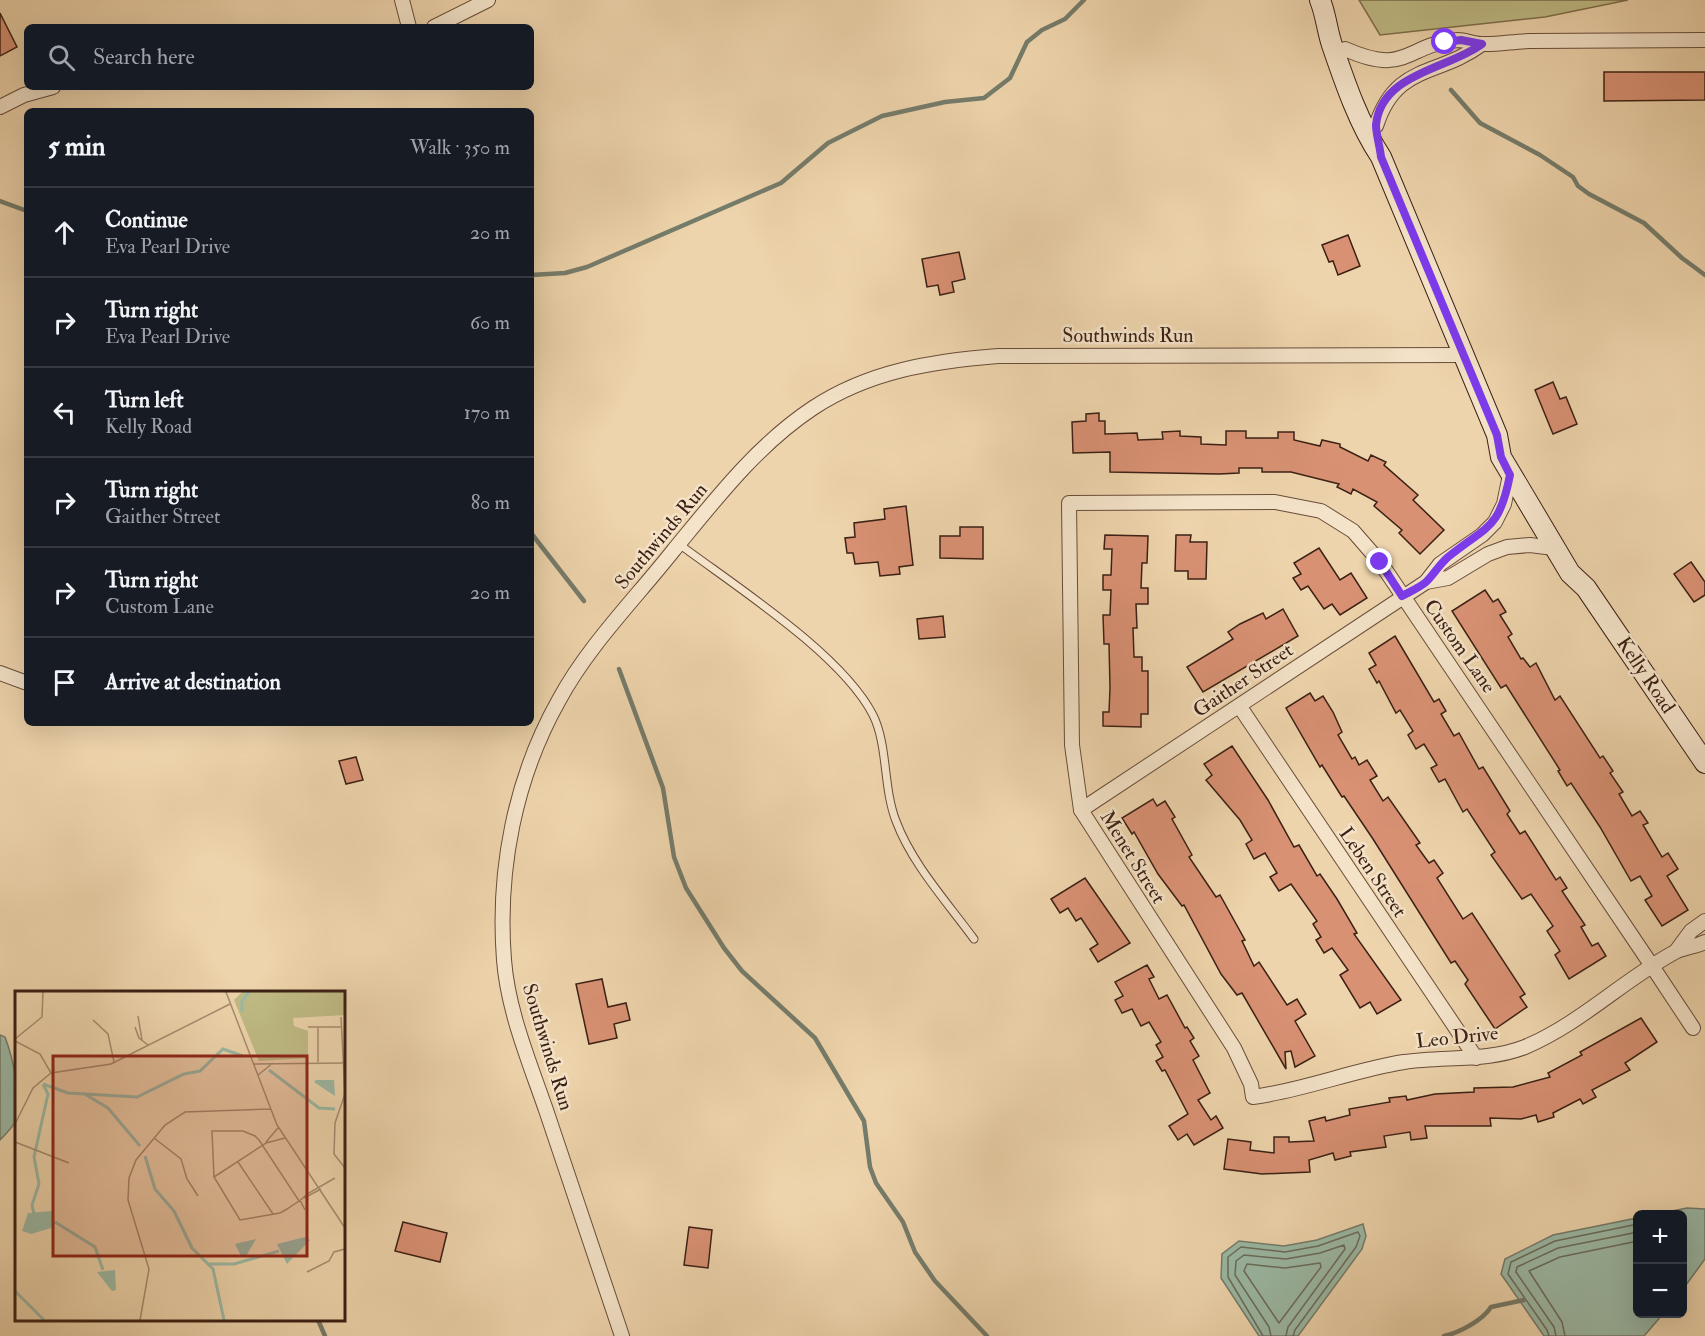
<!DOCTYPE html>
<html lang="en">
<head>
<meta charset="utf-8">
<style>
  body { margin:0; font-family:"IM FELL Double Pica",serif; background:#242831; color:#f1f3f6 }
  .controls { position:absolute; right:18px; bottom:18px; display:grid; overflow:hidden; border-radius:9px; box-shadow:0 6px 24px #0002 }
  .controls button { width:54px; height:54px; display:grid; place-items:center; padding:0; border:0; border-bottom:2px solid #363941; background:#171b24; color:#f1f3f6; font:30px sans-serif }
  .stop { position:absolute; width:18px; height:18px; margin:-14px; border:4px solid #7c3aed; border-radius:50%; background:#fff }
  .stop.end { background:#7c3aed; border-color:#fff; box-shadow:0 2px 6px #0008 }
  .list { margin:0; padding:0; list-style:none }
  h2 { display:flex; justify-content:space-between; align-items:center; height:78px; margin:0; padding:0 24px; font-size:26px }
  h2 small { font-size:20px; font-weight:400; color:#9ea1a6 }
  .list li { display:grid; grid-template-columns:39px 1fr auto; gap:18px; align-items:center; box-sizing:border-box; height:90px; padding:0 24px; border-top:2px solid #363941 }
  .list b { display:block; font-size:22px; white-space:nowrap }
  .list p { margin:0; font-size:20px; white-space:nowrap; color:#9ea1a6 }
  .list em { font-size:20px; font-style:normal; color:#9ea1a6 }
  .icon { flex:none; width:33px; height:33px; fill:none; stroke:currentColor; stroke-width:2; stroke-linecap:round; stroke-linejoin:round }
  .map { position:relative; flex:none; width:1705px; height:1336px; overflow:hidden }
  .search { position:absolute; background:#171b24; box-shadow:0 6px 24px #0002; left:24px; top:24px; width:510px; height:66px; display:flex; align-items:center; gap:15px; box-sizing:border-box; padding:0 21px; border-radius:9px; color:#9ea1a6; font-size:22px }
  .panel { position:absolute; background:#171b24; box-shadow:0 6px 24px #0002; left:24px; top:108px; width:510px; height:618px; border-radius:9px }
  .map>svg:first-child { display:block }
</style>
</head>
<body>
<div class="map">
<svg width="1705" height="1336" viewBox="0 0 1705 1336">
  <rect width="100%" height="100%" fill="#eed4ac"/>
  <filter id="stains"><feTurbulence type="fractalNoise" baseFrequency=".00333" numOctaves="4"/><feColorMatrix values="0 0 0 0 .2 0 0 0 0 .09 0 0 0 0 .02 0 0 0 .5 -.17"/></filter>
  <radialGradient id="worn" r=".72"><stop offset=".6" stop-color="#630" stop-opacity="0"/><stop offset="1" stop-color="#630" stop-opacity=".3"/></radialGradient>
  <!-- green -->
  <path fill="#bfbb85" stroke="#7d6e4c" stroke-width="1.5" d="M1359,0H1628L1545,17L1380,35Z"/>
  <!-- water -->
  <g fill="#9bb9a5" stroke="#757c6b" stroke-width="1.5">
    <path d="M0,1035L5,1037C12,1055 24,1105 15,1122C12,1128 5,1135 0,1140Z"/>
    <path d="M1687,1208L1705,1209V1259L1683,1289L1682,1214H1657Z"/>
    <path d="M1637,1218L1638,1314H1663L1644,1336H1544L1501,1274L1505,1259L1553,1235Z"/>
    <path d="M1363,1224L1366,1236L1362,1249L1298,1336H1259L1221,1278L1222,1254L1239,1241L1284,1246L1317,1240Z"/>
  </g>
  <g fill="none" stroke-linecap="round" stroke-linejoin="round">
    <!-- shore -->
    <g stroke="#6b6c5c" stroke-width="1.5">
      <path d="M1320,1263L1321,1267L1279,1323L1244,1271L1247,1264L1285,1268Z"/>
      <path d="M1263,1336L1228,1277V1257L1241,1247L1285,1252L1318,1246L1358,1232L1360,1236L1356,1247L1295,1330L1293,1336"/>
      <path d="M1271,1336L1269,1327L1235,1275L1236,1261L1244,1255L1286,1259L1320,1253L1344,1245L1345,1249L1288,1327L1286,1336"/>
      <path d="M1549,1336L1547,1330L1508,1274L1511,1262L1555,1241L1638,1224"/>
      <path d="M1556,1336L1554,1327L1516,1272L1517,1267L1558,1248L1638,1232"/>
      <path d="M1565,1336L1562,1322L1529,1271L1560,1257L1638,1241"/>
    </g>
    <!-- stream -->
    <g stroke="#757c6b" stroke-width="4.5">
      <path d="M1451,90L1480,123L1540,155L1573,177L1578,186L1589,194L1644,223L1682,258L1705,275"/>
      <path d="M0,201L27,211"/>
      <path d="M531,275L565,273L587,267L781,183L828,143L882,116L945,102L984,98L1010,78L1027,42L1042,30L1065,19L1084,0"/>
      <path d="M531,533L584,601"/>
      <path d="M619,669L663,788L674,857L686,888L724,948L742,971L815,1038L864,1121L870,1167L876,1183L903,1222L915,1252L935,1281L987,1336"/>
      <path d="M318,1320L325,1336"/>
      <path d="M1444,1336C1459,1333 1483,1320 1491,1307L1524,1300"/>
    </g>
  </g>
  <!-- building -->
  <g fill="#d99174" stroke="#3b2014" stroke-width="1.5">
    <path d="M0,13L17,47L0,56Z"/>
    <path d="M1604,72H1705V100L1604,101Z"/>
    <path d="M1348,235L1360,266L1338,275L1333,261L1329,262L1322,245Z"/>
    <path d="M959,252L965,279L952,282L954,292L940,295L938,285L927,287L922,259Z"/>
    <path d="M1553,382L1560,399L1566,397L1577,424L1553,434L1535,390Z"/>
    <path d="M1099,413V421H1105V434L1137,433L1138,440L1163,439L1162,432L1180,431V436L1201,437V444L1226,445V431H1246V438H1278V432H1294V440L1320,446L1322,440L1340,444V447L1368,461L1371,455L1386,462L1384,465L1418,495L1413,500L1444,530L1420,554L1399,533L1402,530L1374,506L1377,502L1353,489L1351,494L1337,487L1339,484L1291,472H1262V468H1239V473L1219,474L1110,472V452L1073,453L1072,422L1086,421V414Z"/>
    <path d="M906,506L913,565L899,567L900,574L880,576L878,562L855,564L853,553H847L845,538L855,537L854,523L885,519L884,509Z"/>
    <path d="M960,527H983V559L940,558V536H960Z"/>
    <path d="M1105,535L1148,536L1147,563H1142L1141,588H1148V604H1136L1137,628H1133L1134,657H1142V671H1148V714H1141V727L1103,726V712H1109L1110,688L1109,644H1104L1103,615H1110L1111,590H1103V575H1111L1112,549H1104Z"/>
    <path d="M1176,535H1191L1190,542H1207L1206,579H1188V571H1175Z"/>
    <path d="M1319,548L1340,580L1351,573L1367,598L1340,615L1332,604L1324,609L1308,586L1301,590L1293,578L1301,574L1294,563Z"/>
    <path d="M1691,562L1705,582V595L1694,602L1674,574Z"/>
    <path d="M1485,590L1493,602L1498,599L1506,612L1500,615L1512,634L1508,637L1521,659L1523,658L1530,667L1536,663L1555,700L1560,696L1600,758L1603,756L1613,771L1610,773L1623,792L1619,794L1632,816L1640,811L1648,823L1643,825L1662,857L1668,853L1678,869L1667,876L1688,910L1662,926L1645,900L1652,896L1640,876L1631,881L1600,827L1571,783L1567,786L1558,771L1560,770L1506,685L1501,688L1452,611Z"/>
    <path d="M1283,609L1298,636L1203,692L1187,667L1233,639L1228,632L1240,624L1263,613L1266,619Z"/>
    <path d="M943,616L945,637L919,639L917,619Z"/>
    <path d="M1395,636L1434,702L1439,699L1446,711L1441,714L1454,736L1459,733L1479,769L1483,767L1510,811L1507,814L1520,834L1525,831L1556,880L1560,877L1567,888L1562,891L1585,925L1581,927L1592,946L1598,943L1606,956L1569,979L1555,955L1560,951L1547,931L1553,926L1531,894L1522,899L1491,855L1495,852L1467,809L1463,812L1445,779L1439,782L1431,768L1437,765L1424,744L1416,749L1408,735L1413,731L1400,710L1396,713L1379,681L1377,683L1369,669L1376,665L1369,653Z"/>
    <path d="M1310,693L1315,701L1323,696L1333,712L1342,732L1338,735L1352,759L1355,757L1359,765L1367,760L1377,776L1370,780L1383,801L1388,797L1420,843L1416,845L1429,863L1434,860L1443,873L1437,878L1463,919L1472,913L1525,994L1520,997L1527,1007L1495,1029L1465,984L1468,980L1455,961L1451,963L1373,839L1344,796L1342,797L1322,765L1320,767L1286,708Z"/>
    <path d="M1232,746L1268,800L1294,847L1299,845L1317,876L1320,874L1337,899L1357,933L1354,934L1401,1000L1377,1014L1370,1002L1360,1008L1340,975L1348,970L1332,948L1324,953L1316,940L1321,937L1313,924L1317,921L1291,884L1279,891L1270,877L1277,873L1265,853L1254,859L1246,844L1252,840L1240,820L1206,780L1212,775L1204,764Z"/>
    <path d="M356,757L363,780L346,784L339,761Z"/>
    <path d="M1153,799L1157,806L1165,801L1175,817L1172,819L1192,855L1189,857L1216,897L1220,895L1245,940L1242,941L1254,966L1259,962L1287,1005L1297,999L1306,1014L1295,1021L1315,1056L1295,1067L1291,1051L1285,1052L1286,1069L1242,993L1237,995L1221,974L1184,905L1182,906L1158,874L1134,832L1132,834L1122,818Z"/>
    <path d="M1085,878L1130,943L1098,962L1090,949L1098,944L1081,918L1076,921L1068,908L1060,913L1051,899Z"/>
    <path d="M1147,965L1154,977L1149,979L1159,999L1167,995L1185,1028L1187,1027L1194,1038L1190,1041L1199,1056L1193,1060L1210,1093L1198,1100L1211,1120L1216,1116L1223,1128L1194,1145L1187,1134L1178,1140L1169,1126L1188,1114L1165,1070L1162,1071L1156,1061L1163,1057L1156,1045L1161,1042L1149,1022L1141,1026L1132,1009L1122,1013L1115,1000L1123,996L1115,982Z"/>
    <path d="M602,979L608,1007L626,1003L630,1020L614,1024L617,1038L589,1044L576,984Z"/>
    <path d="M1641,1018L1657,1042L1625,1063L1630,1070L1592,1090L1596,1097L1583,1104L1580,1099L1553,1113L1554,1117L1538,1122L1536,1115L1521,1119L1490,1118L1491,1126H1425L1427,1138L1411,1140L1410,1132L1384,1136L1386,1147L1350,1152L1351,1156L1335,1160L1333,1153L1309,1160L1310,1172L1262,1174L1224,1169L1228,1139L1251,1142L1250,1150L1274,1153V1137H1289V1142L1314,1141L1309,1121L1325,1117L1326,1121L1350,1115L1349,1109L1390,1102L1389,1098L1406,1096L1407,1100L1435,1094L1474,1092V1088L1513,1087L1550,1077L1548,1073L1582,1055L1580,1052Z"/>
    <path d="M403,1222L447,1233L440,1262L395,1251Z"/>
    <path d="M689,1227L712,1230L708,1268L684,1265Z"/>
  </g>
  <g fill="none" stroke-linecap="round" stroke-linejoin="round">
    <defs>
      <path id="lane" d="M679,544C735,586 842,654 873,715C888,745 883,788 896,821C912,864 947,902 974,939"/>
      <g id="street">
        <path d="M402,0L409,27"/>
        <path d="M434,27L488,0"/>
        <path d="M1345,49C1408,77 1405,44 1458,40C1466,40 1473,44 1481,44C1497,45 1515,41 1531,41C1589,41 1647,40 1705,40"/>
        <path d="M0,107L24,95L53,87"/>
        <path d="M1376,126C1396,63 1438,77 1482,44"/>
        <path d="M1426,582L1448,578L1488,554L1507,547L1530,545L1554,548"/>
        <path d="M0,673L27,683"/>
        <path d="M1240,707L1476,1058"/>
        <path d="M1081,810L1426,582L1440,564L1482,535L1495,522L1504,504L1510,475"/>
        <path d="M1677,950L1691,931L1705,921"/>
        <path d="M1693,1028L1652,966L1380,562L1353,531L1321,511L1275,502L1069,503L1072,745L1081,810L1234,1048L1251,1084L1253,1097C1305,1090 1353,1070 1404,1062C1444,1056 1487,1062 1525,1047C1580,1024 1623,980 1675,952C1684,947 1695,947 1705,942"/>
        <path d="M622,1336C597,1260 571,1185 546,1110C529,1061 508,1011 504,960C497,870 515,778 559,700C588,646 635,599 673,551C715,500 757,445 813,408C869,371 933,361 998,356L1463,355"/>
      </g>
      <path id="secondary" d="M1320,0C1326,15 1327,30 1332,45C1345,83 1359,124 1381,157L1497,435L1501,457L1570,573L1586,588L1705,763"/>
    </defs>
    <!-- lane casing -->
    <use href="#lane" stroke="#684d3a" stroke-width="9"/>
    <!-- street casing -->
    <use href="#street" stroke="#684d3a" stroke-width="16"/>
    <!-- secondary casing -->
    <use href="#secondary" stroke="#3b2014" stroke-width="22"/>
    <!-- lane -->
    <use href="#lane" stroke="#f4e3c9" stroke-width="7"/>
    <!-- street -->
    <use href="#street" stroke="#f4e3c9" stroke-width="14"/>
    <!-- secondary -->
    <use href="#secondary" stroke="#f4e3c9" stroke-width="20"/>
  </g>
  <g fill="none" stroke-linecap="round" stroke-linejoin="round">
    <!-- route -->
    <path stroke="#7c3aed" stroke-width="8" d="M1380,562L1402,596C1409,592 1419,588 1426,582C1434,574 1439,565 1448,557C1487,525 1499,531 1510,475L1501,457L1497,435L1381,157C1380,147 1376,134 1376,125C1381,73 1449,69 1482,44L1461,40L1445,42"/>
  </g>
  <g text-anchor="middle" dominant-baseline="central" stroke-width="5" stroke-linejoin="round" paint-order="stroke">
    <!-- street labels -->
    <g font-size="20" fill="#3b2014" stroke="#f4e3c9">
      <text x="1128" y="335">Southwinds Run</text>
      <text transform="translate(661 536) rotate(-50)">Southwinds Run</text>
      <text transform="translate(1460 646) rotate(55)">Custom Lane</text>
      <text transform="translate(1646 675) rotate(56)">Kelly Road</text>
      <text transform="translate(1243 680) rotate(-34)">Gaither Street</text>
      <text transform="translate(1133 857) rotate(58)">Menet Street</text>
      <text transform="translate(1373 872) rotate(56)">Leben Street</text>
      <text transform="translate(1457 1037) rotate(-6)">Leo Drive</text>
      <text transform="translate(548 1047) rotate(73)">Southwinds Run</text>
    </g>
  </g>
  <!-- overview -->
  <g transform="translate(15 991)">
    <rect width="330" height="330" fill="#eed4ac"/>
    <path d="M227,1H330V24L278,27L279,35L293,40V67L244,70L219,9Z" fill="#bfbb85"/>
    <path d="M319,89L320,105L299,91L301,89ZM38,220L40,233L36,237L16,243L7,240L13,222ZM290,246L295,249L272,273L262,253ZM241,248L231,265H226L220,253ZM100,279L101,299L97,300L82,281Z" fill="#9bb9a5"/>
    <path fill="none" stroke="#9bb9a5" stroke-width="3" d="M227,21V10L234,1M254,79L304,117L320,118M28,93L53,102L122,106L169,83L185,80L208,58L228,65M68,102L93,117L125,155M130,165L140,198L159,220L177,257L198,278L209,329M19,223L17,214L24,193L19,166L33,103L28,93M40,231L80,256L88,279M194,273H219L264,260M0,300L29,329"/>
    <path fill="none" stroke="#a68c6f" stroke-width="1.5" d="M211,1L262,134L330,237M123,25L127,49M326,26L330,103L320,132L319,163L330,177M78,29L93,43L99,71M120,36L124,47L133,54M293,36H326M303,36V71M0,48L27,26L28,1M0,50L25,63L36,82M239,73L330,72M243,84L258,72M0,133L18,97L36,82L96,73L215,13M139,147L166,168L172,188L183,205M0,151L54,172M251,151L263,137M223,171L258,223M199,186L251,152L270,147M289,207L306,198M290,219L286,211L284,210L244,149L240,145L228,140H197L199,186L225,229L265,222L272,218L284,210L288,207L292,203L320,187M292,281L314,270L319,261L330,258M125,329L134,278L113,209L114,187L121,169L150,134L170,121L256,118"/>
    <path fill="#8f2418" fill-opacity="0.15" stroke="#8f2418" stroke-width="3" d="M38,65H292V265H38Z"/>
    <rect width="330" height="330" fill="none" stroke="#3b2014" stroke-width="3"/>
  </g>
  <rect width="100%" height="100%" filter="url(#stains)"/>
  <rect width="100%" height="100%" fill="url(#worn)"/>
</svg>
<div class="controls">
<button>+</button>
<button>−</button>
</div>
<div class="stop" style="left:1445px;top:42px"></div>
<div class="stop end" style="left:1380px;top:562px"></div>
<div class="search"><svg class="icon" aria-label="search" viewBox="0 0 24 24"><circle cx="10" cy="10" r="6"/><path d="M15 15l6 6"/></svg>Search here</div>
<section class="panel">
<h2>5 min<small>Walk · 350 m</small></h2>
<ul class="list">
<li><svg class="icon" aria-label="ahead" viewBox="0 0 24 24"><path d="M12 20V5M6 11l6-6 6 6"/></svg><div><b>Continue</b><p>Eva Pearl Drive</p></div><em>20 m</em></li>
<li><svg class="icon" aria-label="right" viewBox="0 0 24 24"><path d="M7 20v-9h11M14 6l5 5-5 5"/></svg><div><b>Turn right</b><p>Eva Pearl Drive</p></div><em>60 m</em></li>
<li><svg class="icon" aria-label="left" viewBox="0 0 24 24"><path d="M17 20v-9H6M10 6l-5 5 5 5"/></svg><div><b>Turn left</b><p>Kelly Road</p></div><em>170 m</em></li>
<li><svg class="icon" aria-label="right" viewBox="0 0 24 24"><path d="M7 20v-9h11M14 6l5 5-5 5"/></svg><div><b>Turn right</b><p>Gaither Street</p></div><em>80 m</em></li>
<li><svg class="icon" aria-label="right" viewBox="0 0 24 24"><path d="M7 20v-9h11M14 6l5 5-5 5"/></svg><div><b>Turn right</b><p>Custom Lane</p></div><em>20 m</em></li>
<li><svg class="icon" aria-label="arrive" viewBox="0 0 24 24"><path d="M6 21V4h12l-3 4 3 4H6"/></svg><div><b>Arrive at destination</b></div></li>
</ul>
</section>
</div>
</body>
</html>
